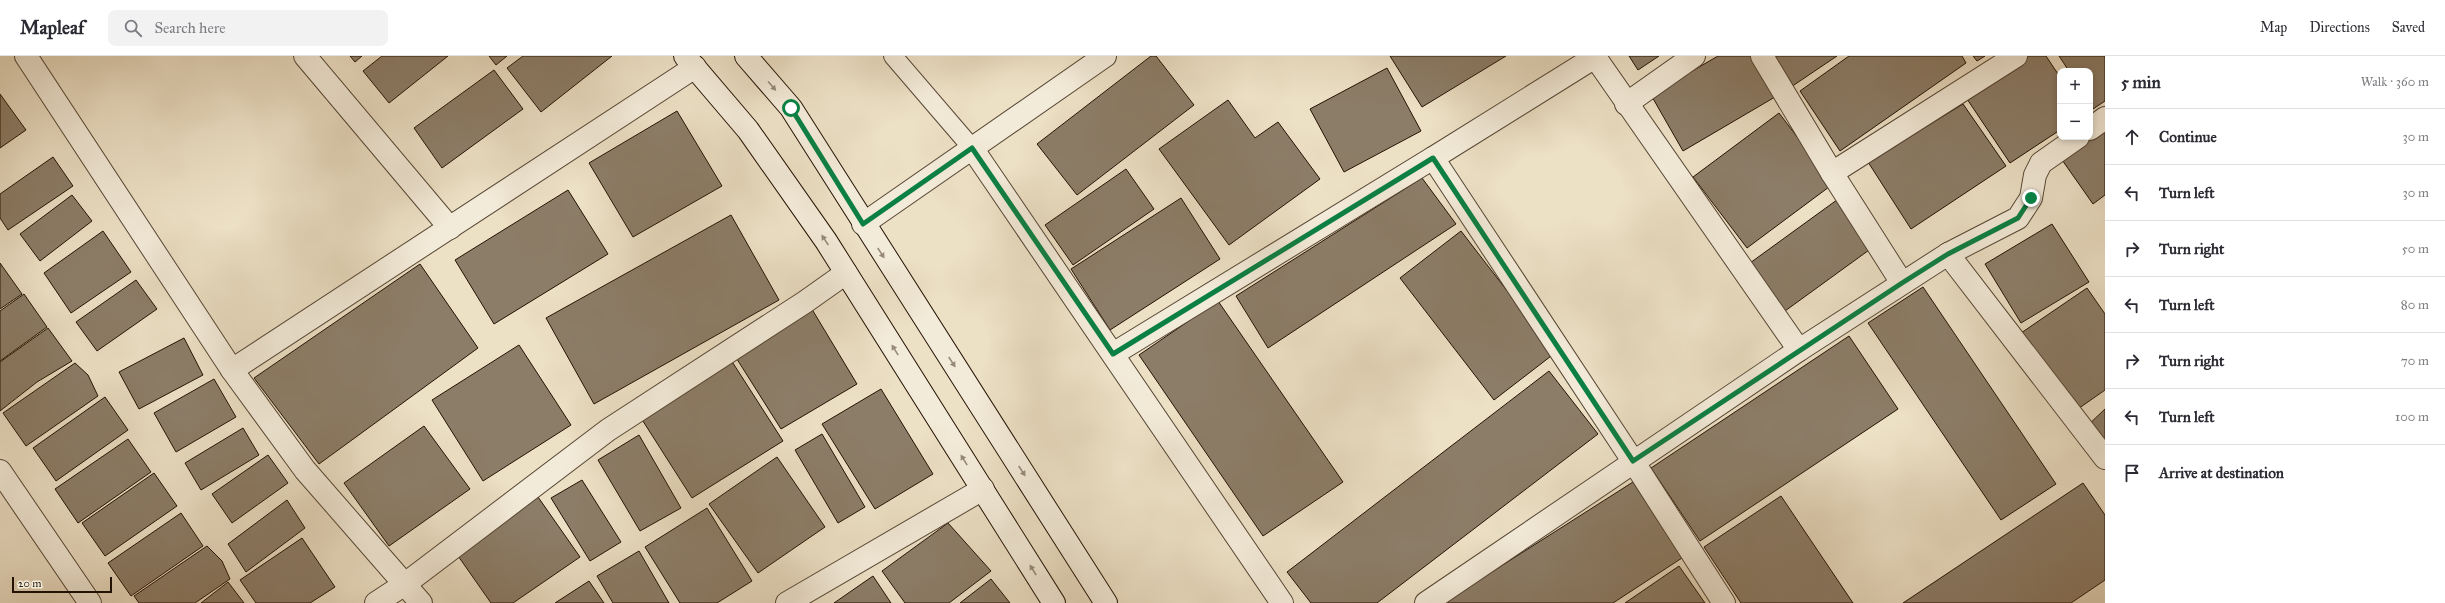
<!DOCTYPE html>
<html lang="en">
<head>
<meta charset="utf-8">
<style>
  body { margin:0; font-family:"IM FELL Great Primer",serif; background:#f2f2f3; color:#2b2b33 }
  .controls { position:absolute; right:12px; top:12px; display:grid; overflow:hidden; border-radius:8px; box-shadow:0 2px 6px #0003 }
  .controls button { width:36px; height:36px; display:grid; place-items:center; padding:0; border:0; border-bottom:1px solid #e1e1e2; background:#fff; color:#2b2b33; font:20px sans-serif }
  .scale { position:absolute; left:12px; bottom:10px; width:100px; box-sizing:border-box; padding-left:4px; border:2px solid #241203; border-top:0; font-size:11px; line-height:14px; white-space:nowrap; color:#241203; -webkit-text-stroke:3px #f3ebd9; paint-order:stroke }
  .stop { position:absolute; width:12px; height:12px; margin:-9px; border:3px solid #0b8043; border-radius:50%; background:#fff }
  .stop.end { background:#0b8043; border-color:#fff; box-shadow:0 1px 4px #0008 }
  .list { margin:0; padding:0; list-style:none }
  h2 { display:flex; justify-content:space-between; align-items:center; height:52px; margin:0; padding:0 16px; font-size:17px }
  h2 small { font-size:13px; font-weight:400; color:#7c7c81 }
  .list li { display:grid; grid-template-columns:26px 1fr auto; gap:12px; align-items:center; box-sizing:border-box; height:56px; padding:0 16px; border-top:1px solid #e1e1e2 }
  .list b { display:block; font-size:15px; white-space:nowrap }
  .list em { font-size:13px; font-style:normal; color:#7c7c81 }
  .icon { flex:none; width:22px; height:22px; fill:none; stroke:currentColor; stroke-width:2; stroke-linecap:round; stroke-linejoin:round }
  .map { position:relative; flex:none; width:2105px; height:547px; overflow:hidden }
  header { display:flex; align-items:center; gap:24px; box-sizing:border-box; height:56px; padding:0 20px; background:#fff; border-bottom:1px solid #e1e1e2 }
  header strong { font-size:19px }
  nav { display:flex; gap:22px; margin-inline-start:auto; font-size:14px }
  .search { width:280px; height:36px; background:#f2f2f3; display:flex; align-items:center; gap:10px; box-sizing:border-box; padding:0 14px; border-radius:8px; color:#7c7c81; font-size:15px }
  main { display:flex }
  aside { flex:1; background:#fff }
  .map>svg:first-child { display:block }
</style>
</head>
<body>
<header>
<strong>Mapleaf</strong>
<div class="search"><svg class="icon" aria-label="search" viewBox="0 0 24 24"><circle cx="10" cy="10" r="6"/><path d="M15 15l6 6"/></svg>Search here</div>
<nav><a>Map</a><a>Directions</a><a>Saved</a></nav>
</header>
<main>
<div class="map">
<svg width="2105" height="547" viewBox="0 0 2105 547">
  <rect width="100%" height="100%" fill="#ece0c5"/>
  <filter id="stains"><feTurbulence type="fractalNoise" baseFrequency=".005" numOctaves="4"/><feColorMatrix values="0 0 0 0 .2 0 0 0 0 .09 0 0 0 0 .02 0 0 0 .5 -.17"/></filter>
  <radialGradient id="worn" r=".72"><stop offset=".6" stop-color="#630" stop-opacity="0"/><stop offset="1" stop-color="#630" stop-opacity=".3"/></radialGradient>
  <!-- building -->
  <g fill="#8c7d68" stroke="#241203">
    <path d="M350,0H362L355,6Z"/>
    <path d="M382,0H448L389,47L363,15Z"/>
    <path d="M489,0H507L496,9Z"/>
    <path d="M523,0H612L541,56L507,12Z"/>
    <path d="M1151,0H1156L1194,49L1077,139L1037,88Z"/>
    <path d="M1390,0H1506L1422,51Z"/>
    <path d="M1629,0H1659L1638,14Z"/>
    <path d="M1718,0H1751L1775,41L1683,95L1651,39Z"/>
    <path d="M1770,0H1837L1791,31Z"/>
    <path d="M1849,0H1962L1966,7L1840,95L1800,35Z"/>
    <path d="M1973,0H1985L1977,5Z"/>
    <path d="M2024,0H2046L2060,21V74L2010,107L1965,40Z"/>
    <path d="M2059,0H2105V45L2093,53L2090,48V15H2069Z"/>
    <path d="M1387,12L1421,75L1344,116L1310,53Z"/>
    <path d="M494,14L523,53L442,112L414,72Z"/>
    <path d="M0,38L26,74L0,92Z"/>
    <path d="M1228,44L1255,82L1278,66L1320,123L1229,189L1159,93Z"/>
    <path d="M1963,48L2006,110L1911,173L1868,106Z"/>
    <path d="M677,55L722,130L633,181L589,107Z"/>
    <path d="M1779,57L1833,128L1747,192L1693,121Z"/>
    <path d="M2105,70V139L2093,148L2060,101Z"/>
    <path d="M53,101L73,130L8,174L0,162V138Z"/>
    <path d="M1126,113L1154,153L1073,209L1045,169Z"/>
    <path d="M1422,122L1456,168L1268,292L1236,240Z"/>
    <path d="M568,134L608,198L494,268L455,204Z"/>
    <path d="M72,139L92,165L40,205L20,178Z"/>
    <path d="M1841,141L1876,189L1785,255L1750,207Z"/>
    <path d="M1181,142L1220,203L1110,274L1071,213Z"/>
    <path d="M731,159L779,244L594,348L546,262Z"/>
    <path d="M2052,168L2089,226L2021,267L1985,208Z"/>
    <path d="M103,175L131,216L71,257L44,217Z"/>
    <path d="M1461,175L1555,297L1494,344L1400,222Z"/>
    <path d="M0,207L22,238L0,253Z"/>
    <path d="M420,208L478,292L319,408L254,322Z"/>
    <path d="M136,224L157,253L97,295L76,266Z"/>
    <path d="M1923,231L2056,428L2001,464L1868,267Z"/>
    <path d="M2087,232L2105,258V334L2075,355L2021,277Z"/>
    <path d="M24,238L47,271L0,305V255Z"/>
    <path d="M1218,245L1343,426L1263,480L1139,299Z"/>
    <path d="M810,250L857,328L781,373L735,300Z"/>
    <path d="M48,272L72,305L37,326L0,355V306Z"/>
    <path d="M1849,280L1898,353L1700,485L1651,412Z"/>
    <path d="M184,282L203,319L139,353L119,316Z"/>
    <path d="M519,289L571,369L483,425L432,344Z"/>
    <path d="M731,304L783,385L692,442L641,362Z"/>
    <path d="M75,307L88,319L98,340L26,390L3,357Z"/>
    <path d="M1549,315L1598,378L1377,547H1311L1287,516Z"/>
    <path d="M214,323L236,361L176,396L154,357Z"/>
    <path d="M881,333L933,418L875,453L822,368Z"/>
    <path d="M105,341L128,374L56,425L33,392Z"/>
    <path d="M2105,353V396L2084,373Z"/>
    <path d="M424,370L470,433L389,490L344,427Z"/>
    <path d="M243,372L259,399L201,434L185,407Z"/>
    <path d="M822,378L865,451L838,467L795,394Z"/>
    <path d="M639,379L681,452L640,475L598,404Z"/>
    <path d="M128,383L151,416L78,467L55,433Z"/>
    <path d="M268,399L288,427L232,467L212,438Z"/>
    <path d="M777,401L825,471L758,517L709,448Z"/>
    <path d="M154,417L177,450L105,500L82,467Z"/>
    <path d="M582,424L621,486L590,505L551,442Z"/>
    <path d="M1633,426L1682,502L1613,547H1443Z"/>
    <path d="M2083,427L2105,459V524L2071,547H1903Z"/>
    <path d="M1781,440L1853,547H1741L1704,491Z"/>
    <path d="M538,441L580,501L513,547H491L456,497Z"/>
    <path d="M287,444L305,472L246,516L228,488Z"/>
    <path d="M707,452L752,525L717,547H680L645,491Z"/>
    <path d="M181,457L203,490L131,540L108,507Z"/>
    <path d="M948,467L991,515L949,547H905L882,515Z"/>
    <path d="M302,482L335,531L310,547H256L240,524Z"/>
    <path d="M207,490L222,505L230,523L195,547H139L134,540Z"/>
    <path d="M639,495L669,547H613L597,520Z"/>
    <path d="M1679,510L1705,547H1625Z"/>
    <path d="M873,520L891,547H834Z"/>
    <path d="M991,523L1010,547H960Z"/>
    <path d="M589,525L604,547H555Z"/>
    <path d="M228,526L244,547H201Z"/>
  </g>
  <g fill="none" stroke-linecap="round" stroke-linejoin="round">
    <defs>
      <path id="lane" d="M893,0L972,92"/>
      <g id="street">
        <path d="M26,0L232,314L305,414L421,547"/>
        <path d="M305,0L450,172"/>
        <path d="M1762,0L1832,117L1902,227"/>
        <path d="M1626,48L1694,0"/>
        <path d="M2090,73L2105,62"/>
        <path d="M972,92L1282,547"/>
        <path d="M1433,102L1595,1L1799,294"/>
        <path d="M1832,117L2016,0"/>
        <path d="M863,168L1105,0"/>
        <path d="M1948,198L2105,402"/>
        <path d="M1113,298L1433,102L1633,405L1724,547"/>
        <path d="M232,314L695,11"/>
        <path d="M0,415L90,547"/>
        <path d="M376,547L405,528L608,374L805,246L846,217"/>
        <path d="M787,547L983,433"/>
        <path d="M1426,547L1799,294L1948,198L2018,162L2031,142L2035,119L2041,107L2078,81"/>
      </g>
      <g id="secondary">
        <path d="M685,0L748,74L826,185L1054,547"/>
        <path d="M746,0L791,52L1106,547"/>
      </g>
    </defs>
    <!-- lane casing -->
    <use href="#lane" stroke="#564634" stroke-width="20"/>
    <!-- street casing -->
    <use href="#street" stroke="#564634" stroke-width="24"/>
    <!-- secondary casing -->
    <use href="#secondary" stroke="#241203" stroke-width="24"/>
    <!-- lane -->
    <use href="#lane" stroke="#f3ebd9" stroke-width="18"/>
    <!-- street -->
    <use href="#street" stroke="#f3ebd9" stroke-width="22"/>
    <!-- secondary -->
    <use href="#secondary" stroke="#f3ebd9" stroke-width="22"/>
  </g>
  <!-- one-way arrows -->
  <defs><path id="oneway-solid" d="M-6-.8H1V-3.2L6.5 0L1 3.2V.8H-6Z"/></defs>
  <g fill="#968979">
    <use href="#oneway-solid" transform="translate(772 30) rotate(49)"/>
    <use href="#oneway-solid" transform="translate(825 184) rotate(-124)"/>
    <use href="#oneway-solid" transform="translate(881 197) rotate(57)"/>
    <use href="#oneway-solid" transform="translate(895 294) rotate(-122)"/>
    <use href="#oneway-solid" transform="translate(952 306) rotate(57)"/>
    <use href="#oneway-solid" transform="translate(964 404) rotate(-122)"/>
    <use href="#oneway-solid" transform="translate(1022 415) rotate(57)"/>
    <use href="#oneway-solid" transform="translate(1033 514) rotate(-122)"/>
  </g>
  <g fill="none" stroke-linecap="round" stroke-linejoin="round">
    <!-- route -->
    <path stroke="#0b8043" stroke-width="5" d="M791,52L863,168L972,92L1113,298L1433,102L1633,405L1902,227L1948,198L2018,162L2031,142"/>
  </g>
  <rect width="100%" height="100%" filter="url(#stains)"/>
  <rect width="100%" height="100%" fill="url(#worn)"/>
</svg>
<div class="controls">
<button>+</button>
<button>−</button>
</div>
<div class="scale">20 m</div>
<div class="stop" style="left:791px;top:52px"></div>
<div class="stop end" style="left:2031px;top:142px"></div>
</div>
<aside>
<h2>5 min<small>Walk · 360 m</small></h2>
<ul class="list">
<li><svg class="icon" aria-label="ahead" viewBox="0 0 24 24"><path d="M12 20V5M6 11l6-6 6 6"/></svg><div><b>Continue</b></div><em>30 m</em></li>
<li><svg class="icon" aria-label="left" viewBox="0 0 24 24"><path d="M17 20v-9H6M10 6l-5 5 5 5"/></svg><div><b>Turn left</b></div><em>30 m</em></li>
<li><svg class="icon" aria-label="right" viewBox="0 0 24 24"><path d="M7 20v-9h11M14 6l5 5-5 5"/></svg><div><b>Turn right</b></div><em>50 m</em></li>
<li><svg class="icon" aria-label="left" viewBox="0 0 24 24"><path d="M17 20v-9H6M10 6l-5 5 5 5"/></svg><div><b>Turn left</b></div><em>80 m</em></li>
<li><svg class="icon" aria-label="right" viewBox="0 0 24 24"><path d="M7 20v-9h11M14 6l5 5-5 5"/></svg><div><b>Turn right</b></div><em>70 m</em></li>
<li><svg class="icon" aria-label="left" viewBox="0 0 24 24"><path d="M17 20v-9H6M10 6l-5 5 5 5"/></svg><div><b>Turn left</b></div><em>100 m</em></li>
<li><svg class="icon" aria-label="arrive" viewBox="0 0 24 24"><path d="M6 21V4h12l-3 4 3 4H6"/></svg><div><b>Arrive at destination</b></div></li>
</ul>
</aside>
</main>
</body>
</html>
